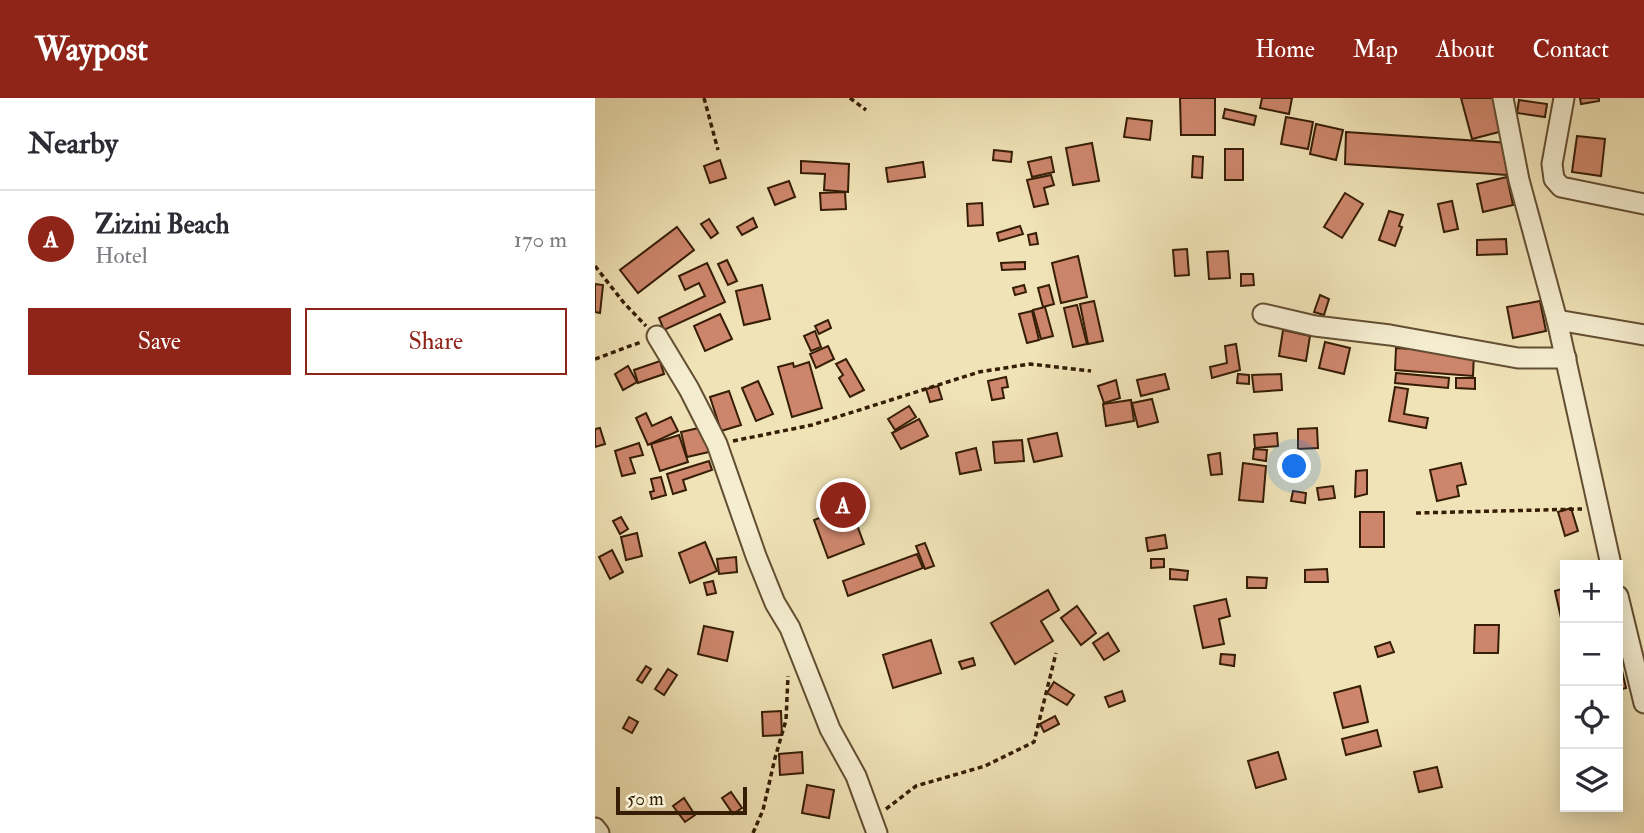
<!DOCTYPE html>
<html lang="en">
<head>
<meta charset="utf-8">
<style>
  body { margin:0; font-family:"IM FELL Double Pica",serif; background:#f7f7f7; color:#2b2b33 }
  .controls { position:absolute; right:21px; bottom:21px; display:grid; overflow:hidden; border-radius:0px; box-shadow:0 4px 18px #0003 }
  .controls button { width:63px; height:63px; display:grid; place-items:center; padding:0; border:0; border-bottom:2px solid #e1e1e2; background:#fff; color:#2b2b33; font:35px sans-serif }
  .scale { position:absolute; left:21px; bottom:18px; width:131px; box-sizing:border-box; padding-left:7px; border:4px solid #361d05; border-top:0; font-size:19px; line-height:24px; white-space:nowrap; color:#361d05; -webkit-text-stroke:5px #f5edd0; paint-order:stroke }
  .you { position:absolute; left:700px; top:369px; width:24px; height:24px; margin:-18px; border:5px solid #fff; border-radius:50%; background:#1a73e8; box-shadow:0 0 0 10px #1a73e833 }
  .badge { display:grid; place-items:center; width:46px; height:46px; border-radius:50%; background:#8f2418; color:#fff; font-size:23px; font-weight:700 }
  .pin { position:absolute; translate:-50% -50%; border:4px solid #fff; box-shadow:0 2px 7px #0006 }
  .list { margin:0; padding:0; list-style:none }
  h2 { display:flex; justify-content:space-between; align-items:center; height:91px; margin:0; padding:0 28px; font-size:30px }
  h2 small { font-size:23px; font-weight:400; color:#7c7c81 }
  .list li { display:grid; grid-template-columns:46px 1fr auto; gap:21px; align-items:center; box-sizing:border-box; height:98px; padding:0 28px; border-top:2px solid #e1e1e2 }
  .list b { display:block; font-size:26px; white-space:nowrap }
  .list p { margin:0; font-size:23px; white-space:nowrap; color:#7c7c81 }
  .list em { font-size:23px; font-style:normal; color:#7c7c81 }
  .actions { display:flex; gap:14px; padding:21px 28px }
  .actions a { flex:1; padding:16px 0; border:2px solid #8f2418; border-radius:0px; text-align:center; font-size:24px; color:#8f2418 }
  .actions .main { background:#8f2418; color:#fff }
  .icon { flex:none; width:38px; height:38px; fill:none; stroke:currentColor; stroke-width:2; stroke-linecap:round; stroke-linejoin:round }
  .map { position:relative; flex:none; width:1049px; height:735px; overflow:hidden }
  header { display:flex; align-items:center; gap:42px; box-sizing:border-box; height:98px; padding:0 35px; background:#8f2418; color:#fff }
  header strong { font-size:33px }
  nav { display:flex; gap:38px; margin-inline-start:auto; font-size:24px }
  main { display:flex }
  aside { flex:1; background:#fff }
  .map>svg:first-child { display:block }
</style>
</head>
<body>
<header>
<strong>Waypost</strong>
<nav><a>Home</a><a>Map</a><a>About</a><a>Contact</a></nav>
</header>
<main>
<aside>
<h2>Nearby<small></small></h2>
<ul class="list">
<li><span class="badge">A</span><div><b>Zizini Beach</b><p>Hotel</p></div><em>170 m</em></li>
</ul>
<div class="actions"><a class="main">Save</a><a>Share</a></div>
</aside>
<div class="map">
<svg width="1049" height="735" viewBox="0 0 1049 735">
  <rect width="100%" height="100%" fill="#f0e3b7"/>
  <filter id="stains"><feTurbulence type="fractalNoise" baseFrequency=".00286" numOctaves="4"/><feColorMatrix values="0 0 0 0 .2 0 0 0 0 .09 0 0 0 0 .02 0 0 0 .5 -.17"/></filter>
  <radialGradient id="worn" r=".72"><stop offset=".6" stop-color="#630" stop-opacity="0"/><stop offset="1" stop-color="#630" stop-opacity=".3"/></radialGradient>
  <!-- building -->
  <g fill="#cd866c" stroke="#361d05" stroke-width="2">
    <path d="M585,0H620V37H586Z"/>
    <path d="M667,0H697L694,16L665,10Z"/>
    <path d="M866,0H900L908,33L877,41Z"/>
    <path d="M985,0H1004V3L986,6Z"/>
    <path d="M924,2L952,6L950,19L922,15Z"/>
    <path d="M630,11L661,18L659,27L628,20Z"/>
    <path d="M691,19L718,24L713,51L686,46Z"/>
    <path d="M532,20L557,23L555,42L529,39Z"/>
    <path d="M721,26L748,32L741,62L715,56Z"/>
    <path d="M751,34L914,45L912,77L750,66Z"/>
    <path d="M982,38L1010,41L1006,78L977,74Z"/>
    <path d="M497,45L504,83L478,87L471,50Z"/>
    <rect x="630" y="51" width="18" height="31"/>
    <path d="M399,52L417,54L416,64L398,62Z"/>
    <path d="M598,58L608,59L607,80L597,79Z"/>
    <path d="M456,59L459,74L437,79L433,64Z"/>
    <path d="M125,62L131,80L115,85L109,68Z"/>
    <path d="M206,63L254,66L253,94L229,92L230,76L206,75Z"/>
    <path d="M328,64L330,79L293,84L291,70Z"/>
    <path d="M456,77L459,87L449,90L453,106L439,109L432,82Z"/>
    <path d="M912,79L918,107L888,114L882,86Z"/>
    <path d="M194,83L200,99L180,107L173,90Z"/>
    <path d="M250,94L251,111L226,112L225,95Z"/>
    <path d="M750,95L768,106L747,140L729,129Z"/>
    <path d="M857,103L863,131L849,134L843,106Z"/>
    <path d="M387,105L388,127L373,128L372,106Z"/>
    <path d="M794,113L808,117L804,128L807,129L800,148L784,142Z"/>
    <path d="M158,120L162,129L147,137L142,129Z"/>
    <path d="M114,121L123,135L116,140L106,126Z"/>
    <path d="M425,128L428,136L404,143L402,135Z"/>
    <path d="M82,129L99,152L43,195L25,172Z"/>
    <path d="M441,135L443,146L435,147L433,137Z"/>
    <path d="M911,141L912,156L882,157V142Z"/>
    <path d="M592,151L594,177L580,178L578,152Z"/>
    <path d="M633,153L635,180L614,181L612,154Z"/>
    <path d="M483,158L492,199L466,205L457,165Z"/>
    <path d="M132,162L142,183L133,187L123,166Z"/>
    <path d="M430,164V171L407,172L406,165Z"/>
    <path d="M112,165L130,204L69,232L64,220L110,198L104,185L90,192L84,178Z"/>
    <path d="M646,176H658L659,187L646,188Z"/>
    <path d="M0,186L8,187L5,215L0,214Z"/>
    <path d="M167,187L175,221L149,227L141,193Z"/>
    <path d="M429,187L431,194L420,197L418,190Z"/>
    <path d="M454,187L459,206L448,209L443,190Z"/>
    <path d="M725,197L734,201L729,217L719,214Z"/>
    <path d="M499,203L508,243L493,246L485,206Z"/>
    <path d="M945,203L951,233L918,240L912,209Z"/>
    <path d="M482,207L492,246L478,249L469,210Z"/>
    <path d="M450,209L458,238L446,241L438,212Z"/>
    <path d="M437,213L444,242L432,245L424,216Z"/>
    <path d="M125,216L137,241L110,253L99,228Z"/>
    <path d="M233,222L236,230L224,236L220,228Z"/>
    <path d="M688,232L715,238L711,263L684,258Z"/>
    <path d="M220,233L226,249L216,253L209,238Z"/>
    <path d="M730,244L755,250L749,276L724,270Z"/>
    <path d="M641,246L645,272L617,280L615,269L632,265L630,248Z"/>
    <path d="M233,248L239,261L221,270L215,256Z"/>
    <path d="M801,250L879,255L878,278L800,272Z"/>
    <path d="M251,261L269,292L255,299L244,280L248,277L241,266Z"/>
    <path d="M65,263L69,276L43,285L39,272Z"/>
    <path d="M214,264L227,310L197,319L183,269L198,265L199,269Z"/>
    <path d="M33,268L42,284L28,292L20,276Z"/>
    <path d="M801,275L854,280L853,290L800,285Z"/>
    <path d="M570,276L574,291L546,298L542,282Z"/>
    <path d="M643,276L654,277V286L642,285Z"/>
    <path d="M686,276L687,292L659,294L657,277Z"/>
    <path d="M411,279L413,289L407,290L409,300L397,302L393,283Z"/>
    <path d="M861,280H880V291L861,290Z"/>
    <path d="M521,282L525,300L509,305L503,288Z"/>
    <path d="M163,283L178,316L161,323L147,290Z"/>
    <path d="M343,288L347,301L335,304L331,291Z"/>
    <path d="M800,289L813,291L809,316L833,320L831,330L794,323Z"/>
    <path d="M134,293L146,327L126,333L115,299Z"/>
    <path d="M557,301L563,324L543,329L537,305Z"/>
    <path d="M536,302L539,323L511,328L508,306Z"/>
    <path d="M314,308L321,319L300,332L293,321Z"/>
    <path d="M51,315L57,328L76,319L83,333L53,347L41,320Z"/>
    <path d="M324,321L333,338L306,351L297,335Z"/>
    <path d="M108,329L114,354L92,359L86,334Z"/>
    <path d="M5,330L10,346L0,349V331Z"/>
    <path d="M722,330L723,350L703,351V331Z"/>
    <path d="M462,335L467,358L439,364L433,341Z"/>
    <path d="M682,335L683,348L660,350L659,337Z"/>
    <path d="M84,337L93,364L65,373L56,346Z"/>
    <path d="M427,342L429,363L400,365L398,344Z"/>
    <path d="M44,345L48,357L35,360L40,375L27,378L20,353Z"/>
    <path d="M381,350L386,372L365,376L361,355Z"/>
    <path d="M659,351L672,352L671,363L658,361Z"/>
    <path d="M625,355L627,376L616,377L613,357Z"/>
    <path d="M114,363L117,372L88,382L91,392L78,396L72,376Z"/>
    <path d="M648,365L671,368L668,404L644,402Z"/>
    <path d="M866,365L871,386L862,388L864,398L842,403L835,372Z"/>
    <path d="M772,372V396L760,399L761,373Z"/>
    <path d="M66,379L71,397L57,401L55,394L59,393L56,381Z"/>
    <path d="M738,388L740,400L724,402L722,390Z"/>
    <path d="M698,393L711,395L710,405L696,403Z"/>
    <path d="M255,408L269,446L233,460L219,422Z"/>
    <path d="M976,410L983,433L970,438L963,414Z"/>
    <rect x="765" y="414" width="24" height="35"/>
    <path d="M26,419L33,431L25,436L18,423Z"/>
    <path d="M42,435L47,458L31,462L26,439Z"/>
    <path d="M570,437L572,450L553,453L551,440Z"/>
    <path d="M110,444L122,473L95,485L84,455Z"/>
    <path d="M330,445L339,468L330,471L321,448Z"/>
    <path d="M17,452L28,474L15,481L4,459Z"/>
    <path d="M322,456L328,470L253,498L248,483Z"/>
    <path d="M141,459L142,474L124,476L122,461Z"/>
    <path d="M556,461H569V469L556,470Z"/>
    <path d="M575,471L593,473L592,482L575,481Z"/>
    <path d="M732,471L733,484H710V472Z"/>
    <path d="M652,479L672,480L671,490H652Z"/>
    <path d="M118,483L121,495L112,497L109,485Z"/>
    <path d="M970,490V519L966,520L960,493Z"/>
    <path d="M453,492L464,512L446,523L458,543L420,566L396,525Z"/>
    <path d="M631,501L635,518L624,521L629,546L608,550L599,508Z"/>
    <path d="M482,508L501,535L486,547L466,520Z"/>
    <path d="M880,527H904L903,555H879Z"/>
    <path d="M109,528L138,534L132,563L103,556Z"/>
    <path d="M513,535L524,553L509,562L498,545Z"/>
    <path d="M336,542L346,575L298,590L288,557Z"/>
    <path d="M795,544L799,554L783,559L780,549Z"/>
    <path d="M626,556L640,557L639,568L625,566Z"/>
    <path d="M378,560L380,567L367,571L364,564Z"/>
    <path d="M1025,564L1031,590L1023,592V565Z"/>
    <path d="M51,568L56,571L47,585L42,582Z"/>
    <path d="M73,571L82,577L69,597L60,591Z"/>
    <path d="M459,584L479,597L472,607L452,595Z"/>
    <path d="M765,588L773,624L748,630L739,595Z"/>
    <path d="M527,593L530,603L514,609L510,599Z"/>
    <path d="M186,613L187,637L168,638L167,614Z"/>
    <path d="M460,618L464,626L449,634L445,626Z"/>
    <path d="M34,619L43,624L37,635L28,630Z"/>
    <path d="M782,632L786,648L751,657L747,641Z"/>
    <path d="M207,654L208,675L185,677L184,656Z"/>
    <path d="M683,654L691,681L661,690L653,663Z"/>
    <path d="M842,669L847,689L824,694L819,674Z"/>
    <path d="M212,687L239,692L234,720L207,715Z"/>
    <path d="M136,694L147,710L138,716L127,700Z"/>
    <path d="M89,700L100,717L90,724L78,708Z"/>
  </g>
  <g fill="none" stroke-linecap="round" stroke-linejoin="round">
    <defs>
      <g id="street">
        <path d="M908,0L924,82L962,222L1016,467"/>
        <path d="M969,0L957,66L959,81L966,89L1049,106"/>
        <path d="M668,216L720,228L795,237L923,260H971"/>
        <path d="M962,222L1049,237"/>
        <path d="M62,238L94,291L122,346L161,458L180,505L195,530L235,631L261,678L282,735"/>
        <path d="M1023,498L1049,605"/>
        <path d="M0,730L4,735"/>
      </g>
    </defs>
    <!-- street casing -->
    <use href="#street" stroke="#644e32" stroke-width="23"/>
    <!-- path -->
    <g stroke="#361d05" stroke-width="3.5" stroke-dasharray="5 3.5" stroke-linecap="butt">
      <path d="M109,0L123,52"/>
      <path d="M255,0L271,12"/>
      <path d="M0,168L29,205L51,228"/>
      <path d="M0,261L46,244"/>
      <path d="M138,343L217,327L384,274L435,266L496,273"/>
      <path d="M821,415L987,411"/>
      <path d="M291,711L321,688L390,668L439,644L461,555"/>
      <path d="M158,735L168,712L180,660L191,622L193,578"/>
    </g>
    <!-- street -->
    <use href="#street" stroke="#f5edd0" stroke-width="19"/>
  </g>
  <rect width="100%" height="100%" filter="url(#stains)"/>
  <rect width="100%" height="100%" fill="url(#worn)"/>
</svg>
<div class="controls">
<button>+</button>
<button>−</button>
<button><svg class="icon" aria-label="locate" viewBox="0 0 24 24"><circle cx="12" cy="12" r="6"/><path d="M12 2v4M12 18v4M2 12h4M18 12h4"/></svg></button>
<button><svg class="icon" aria-label="layers" viewBox="0 0 24 24"><path d="M12 4l9 5-9 5-9-5zM3 14l9 5 9-5"/></svg></button>
</div>
<div class="scale">50 m</div>
<div class="you"></div>
<div class="pin badge" style="left:248px;top:407px">A</div>
</div>
</main>
</body>
</html>
